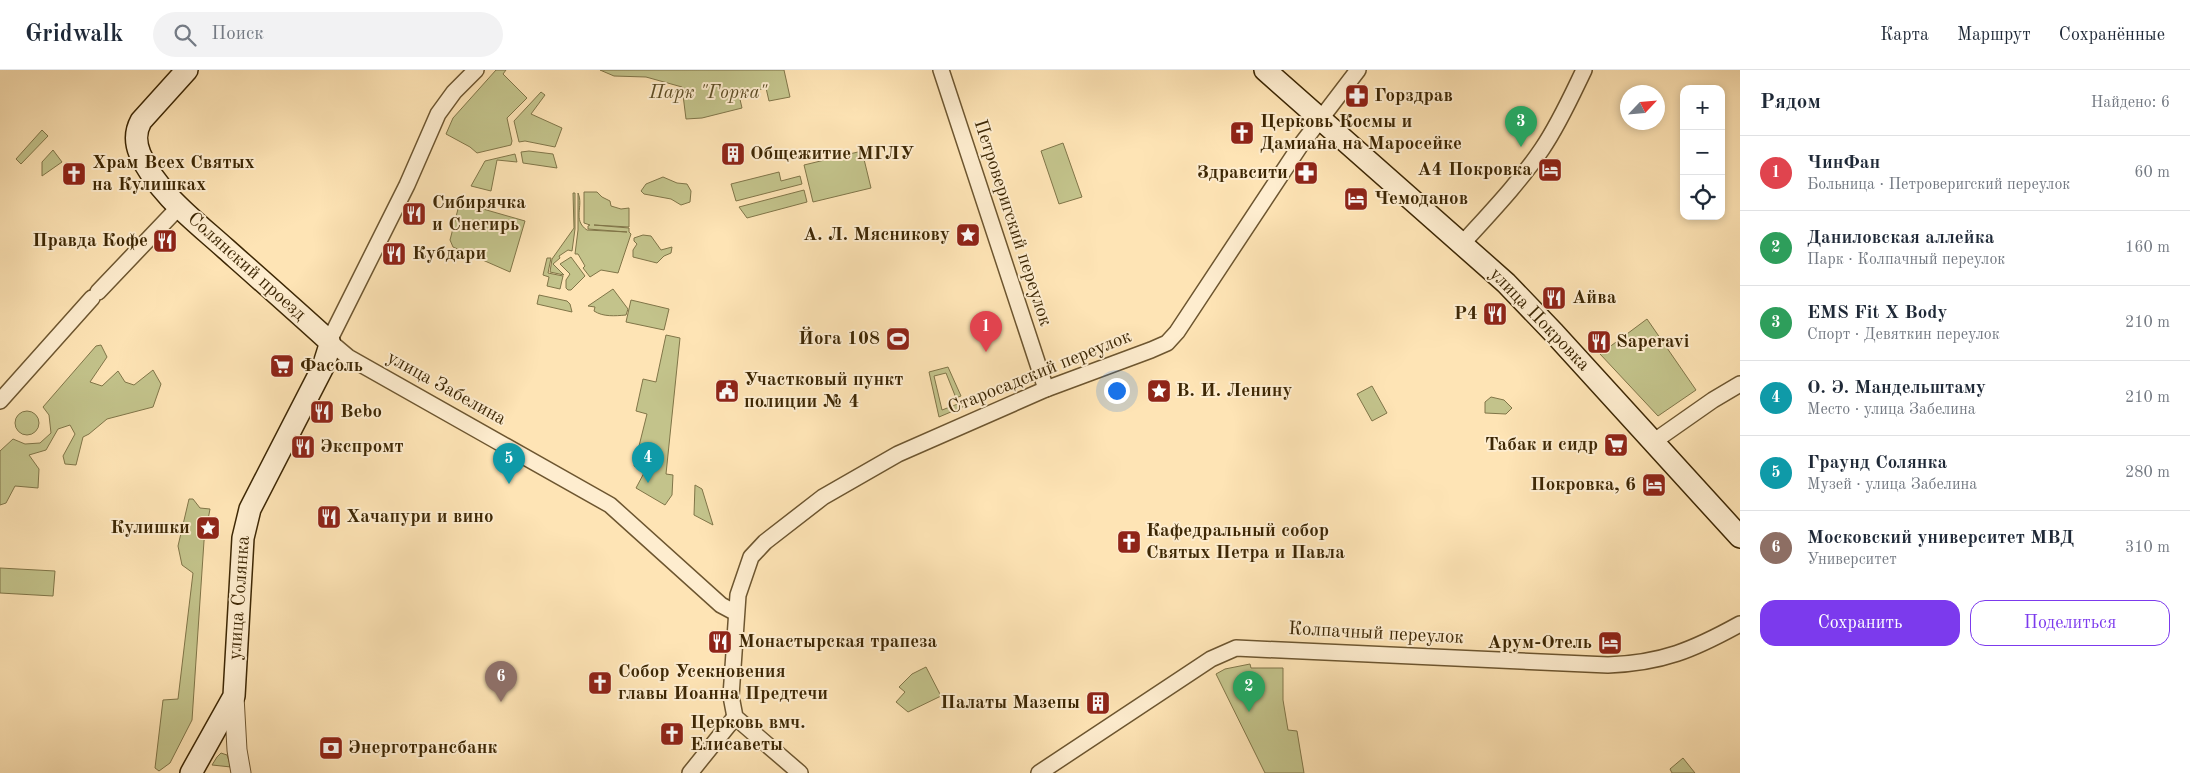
<!DOCTYPE html>
<html lang="ru">
<head>
<meta charset="utf-8">
<style>
  body { margin:0; font-family:"Old Standard TT",serif; background:#f2f2f3; color:#1f2937 }
  .controls { position:absolute; right:15px; top:15px; display:grid; overflow:hidden; border-radius:10px; box-shadow:0 2px 8px #0003 }
  .controls button { width:45px; height:45px; display:grid; place-items:center; padding:0; border:0; border-bottom:1px solid #e0e1e3; background:#fff; color:#1f2937; font:25px sans-serif }
  .compass { position:absolute; left:1620px; top:15px; width:45px; height:45px; border-radius:50%; background:#fff; box-shadow:0 2px 8px #0003; rotate:64deg }
  .you { position:absolute; left:1116px; top:320px; width:18px; height:18px; margin:-12px; border:4px solid #fff; border-radius:50%; background:#1a73e8; box-shadow:0 0 0 8px #1a73e833 }
  .badge { display:grid; place-items:center; width:32px; height:32px; border-radius:50%; background:#7c3aed; color:#fff; font-size:16px; font-weight:700 }
  .pin { position:absolute; translate:-50% -41px; filter:drop-shadow(0 1px 2px #0008) }
  .pin::after { content:''; position:absolute; top:26px; width:18px; height:15px; background:inherit; clip-path:polygon(0 0,100% 0,50% 100%) }
  .list { margin:0; padding:0; list-style:none }
  h2 { display:flex; justify-content:space-between; align-items:center; height:65px; margin:0; padding:0 20px; font-size:21px }
  h2 small { font-size:16px; font-weight:400; color:#747a83 }
  .list li { display:grid; grid-template-columns:32px 1fr auto; gap:15px; align-items:center; box-sizing:border-box; height:75px; padding:0 20px; border-top:1px solid #e0e1e3 }
  .list b { display:block; font-size:19px; white-space:nowrap }
  .list p { margin:0; font-size:16px; white-space:nowrap; color:#747a83 }
  .list em { font-size:16px; font-style:normal; color:#747a83 }
  .actions { display:flex; gap:10px; padding:15px 20px }
  .actions a { flex:1; padding:11px 0; border:1px solid #7c3aed; border-radius:15px; text-align:center; font-size:18px; color:#7c3aed }
  .actions .main { background:#7c3aed; color:#fff }
  .icon { flex:none; width:28px; height:28px; fill:none; stroke:currentColor; stroke-width:2; stroke-linecap:round; stroke-linejoin:round }
  .map { position:relative; flex:none; width:1740px; height:703px; overflow:hidden }
  header { display:flex; align-items:center; gap:30px; box-sizing:border-box; height:70px; padding:0 25px; background:#fff; border-bottom:1px solid #e0e1e3 }
  header strong { font-size:24px }
  nav { display:flex; gap:28px; margin-inline-start:auto; font-size:18px }
  .search { width:350px; height:45px; background:#f2f2f3; display:flex; align-items:center; gap:12px; box-sizing:border-box; padding:0 18px; border-radius:28px; color:#747a83; font-size:19px }
  main { display:flex }
  aside { flex:1; background:#fff }
  .map>svg:first-child { display:block }
</style>
</head>
<body>
<header>
<strong>Gridwalk</strong>
<div class="search"><svg class="icon" aria-label="search" viewBox="0 0 24 24"><circle cx="10" cy="10" r="6"/><path d="M15 15l6 6"/></svg>Поиск</div>
<nav><a>Карта</a><a>Маршрут</a><a>Сохранённые</a></nav>
</header>
<main>
<div class="map">
<svg width="1740" height="703" viewBox="0 0 1740 703">
  <rect width="100%" height="100%" fill="#fee4b5"/>
  <filter id="stains"><feTurbulence type="fractalNoise" baseFrequency=".004" numOctaves="4"/><feColorMatrix values="0 0 0 0 .2 0 0 0 0 .09 0 0 0 0 .02 0 0 0 .5 -.17"/></filter>
  <radialGradient id="worn" r=".72"><stop offset=".6" stop-color="#630" stop-opacity="0"/><stop offset="1" stop-color="#630" stop-opacity=".3"/></radialGradient>
  <!-- green -->
  <g fill="#c3c38b" stroke="#807548">
    <path d="M496,0H506L503,4L527,28L507,48L512,71L511,75L477,83L470,77L446,64L453,48Z"/>
    <path d="M600,0H784L790,27L769,31L766,18L739,25L742,38L702,48L686,49L682,17L646,7L614,6Z"/>
    <path d="M541,22L545,25L531,44L562,58L555,77L525,71L519,72L514,51Z"/>
    <path d="M42,60L48,66L21,94L16,89Z"/>
    <path d="M1063,73L1082,127L1059,134L1041,81Z"/>
    <path d="M53,80L62,92L42,106V92Z"/>
    <path d="M529,81L553,84L557,98L523,93L521,82Z"/>
    <path d="M862,81L871,118L813,132L804,95Z"/>
    <path d="M515,84L517,92L497,90L491,121L471,116L485,91Z"/>
    <path d="M779,102L781,111L800,106L802,114L736,131L731,114Z"/>
    <path d="M663,107L677,113L687,114L691,121L690,132L681,135L671,129L644,124L641,121L646,114Z"/>
    <path d="M804,120L807,132L747,148L739,137Z"/>
    <path d="M584,122H597L602,127L610,131L611,136L621,139L629,138V157L594,155L629,158V162L631,164L618,203L601,200L590,207L583,198L585,196L578,184H575L578,160V123C584,136 572,150 587,160L627,162L588,159V156L590,155L584,153Z"/>
    <path d="M573,123H575V159L572,181L568,180L559,186L560,188L553,194L564,205L550,202L552,189L574,158Z"/>
    <path d="M465,137H476L525,151L510,202L453,177L450,170L458,139Z"/>
    <path d="M643,165L651,166L661,180L672,177L671,183L664,186L657,193L633,187V180L637,174L634,171V168Z"/>
    <path d="M571,187L585,206L571,220H568L566,218V210L570,204L560,194Z"/>
    <path d="M547,188H551L548,203L563,206L560,219L547,216L549,207L543,205Z"/>
    <path d="M613,219L628,239L626,245C615,246 603,247 594,241L595,237L588,236Z"/>
    <path d="M539,225L567,231L570,234L572,242L537,234Z"/>
    <path d="M631,230L669,239L664,260L626,252Z"/>
    <path d="M1647,249L1696,320L1658,346L1600,284Z"/>
    <path d="M666,265L680,268L666,404L673,405L672,425L665,435L636,418L645,401L634,396L647,344L636,341L643,309L656,312Z"/>
    <path d="M101,275L107,287L90,312L102,316L118,301L125,312L134,315L153,300L161,314L153,337L107,349L89,364L83,367L76,395L65,394L63,386L75,364L70,355L58,359L46,380L29,385L39,399L38,418L15,416L6,433L0,435V381L13,369L25,374L40,373L51,363L49,345L43,337L96,276Z"/>
    <path d="M948,297L961,326L956,328L946,303L934,306L942,340L963,332L965,336L939,347L929,302Z"/>
    <path d="M1372,316L1387,343L1372,351L1357,324Z"/>
    <path d="M1491,327L1504,330L1512,338L1506,344L1485,343V332Z"/>
    <circle cx="27" cy="353" r="12"/>
    <path d="M695,415L702,419L713,455L694,445Z"/>
    <path d="M189,429H193L200,438L210,439L204,471L192,650L170,693L159,701L155,698L163,630L178,629L193,503L182,495L178,476Z"/>
    <path d="M0,498L55,501L53,526L0,523Z"/>
    <path d="M1250,594L1251,598H1283V630L1288,660L1297,661L1304,703H1265L1216,604L1225,599Z"/>
    <path d="M926,597L941,626L908,642L896,632L905,622L899,617L912,604Z"/>
    <path d="M221,683L227,685L231,697L212,695L217,687Z"/>
    <path d="M1683,688L1695,703H1672L1670,699Z"/>
  </g>
  <g fill="none" stroke-linecap="round" stroke-linejoin="round">
    <defs>
      <g id="minor">
        <path d="M476,0L454,22L438,44L407,115L329,271L348,287L610,435L721,535L736,543"/>
        <path d="M941,0L1046,319"/>
        <path d="M1462,174C1490,143 1519,113 1542,79C1559,54 1571,27 1584,0"/>
        <path d="M98,222L179,137"/>
        <path d="M0,331L92,228"/>
        <path d="M1653,372L1713,330L1740,314"/>
        <path d="M690,703L735,647"/>
        <path d="M800,703L735,647L731,626L738,525L751,487L765,472L823,427L898,384L1046,319L1151,280L1167,273L1177,262L1300,76L1358,0"/>
        <path d="M1039,703L1211,589L1236,578L1608,595C1662,593 1693,580 1740,554"/>
      </g>
      <path id="tertiary" d="M234,626L237,680L241,703"/>
      <g id="secondary">
        <path d="M187,0L141,51C135,62 135,72 140,84C157,123 195,151 226,179C261,210 295,240 329,271V278L323,297L250,439L243,468L234,626L191,703"/>
        <path d="M1265,0L1506,213L1554,263L1740,467"/>
      </g>
    </defs>
    <!-- minor casing -->
    <use href="#minor" stroke="#6d5630" stroke-width="18"/>
    <!-- tertiary casing -->
    <use href="#tertiary" stroke="#6d5630" stroke-width="21"/>
    <!-- secondary casing -->
    <use href="#secondary" stroke="#3d2704" stroke-width="24"/>
    <!-- minor -->
    <use href="#minor" stroke="#feedcf" stroke-width="15"/>
    <!-- tertiary -->
    <use href="#tertiary" stroke="#feedcf" stroke-width="19"/>
    <!-- secondary -->
    <use href="#secondary" stroke="#feedcf" stroke-width="21"/>
  </g>
  <!-- icons -->
  <defs>
    <symbol id="pharmacy-square" viewBox="-11 -11 22 22"><rect x="-9" y="-9" width="18" height="18" rx="4" fill="#8f2418" stroke="#feedcf"/><path d="M-2-6h4v4h4v4h-4v4h-4v-4h-4v-4h4Z" fill="#fff"/></symbol>
    <symbol id="church-square" viewBox="-11 -11 22 22"><rect x="-9" y="-9" width="18" height="18" rx="4" fill="#8f2418" stroke="#feedcf"/><path d="M-1.2-6h2.4v3.5h3.3v2.4h-3.3V6h-2.4V-.1h-3.3v-2.4h3.3Z" fill="#fff"/></symbol>
    <symbol id="building-square" viewBox="-11 -11 22 22"><rect x="-9" y="-9" width="18" height="18" rx="4" fill="#8f2418" stroke="#feedcf"/><path d="M-4-6H4V6H1V3H-1V6H-4ZM-2.5-4.3h1.7v1.8h-1.7ZM.8-4.3h1.7v1.8H.8ZM-2.5-1h1.7V.8h-1.7ZM.8-1h1.7V.8H.8Z" fill="#fff"/></symbol>
    <symbol id="hotel-square" viewBox="-11 -11 22 22"><rect x="-9" y="-9" width="18" height="18" rx="4" fill="#8f2418" stroke="#feedcf"/><path d="M-6-4.5h1.5V1H6V5H4.5V3h-9V5H-6ZM-4 0a1.8 1.8 0 1 1 3.6 0ZM.5 0V-2.5h3Q6-2.5 6 0Z" fill="#fff"/></symbol>
    <symbol id="restaurant-square" viewBox="-11 -11 22 22"><rect x="-9" y="-9" width="18" height="18" rx="4" fill="#8f2418" stroke="#feedcf"/><path d="M-5-6h1v4h1v-4h1v4h1v-4h1v5L-1.5 .5V6h-2V.5L-5-1ZM5-6V6H3V1.5H1.5Q1.5-4 5-6Z" fill="#fff"/></symbol>
    <symbol id="sight-square" viewBox="-11 -11 22 22"><rect x="-9" y="-9" width="18" height="18" rx="4" fill="#8f2418" stroke="#feedcf"/><path d="M0-6L1.8-2.2L6-1.7L2.9 1.2L3.7 5.4L0 3.3L-3.7 5.4L-2.9 1.2L-6-1.7L-1.8-2.2Z" fill="#fff"/></symbol>
    <symbol id="stadium-square" viewBox="-11 -11 22 22"><rect x="-9" y="-9" width="18" height="18" rx="4" fill="#8f2418" stroke="#feedcf"/><path d="M0-5a6.5 5 0 1 0 0 10a6.5 5 0 1 0 0-10ZM-3.5-1.8h7v3.6h-7Z" fill="#fff"/></symbol>
    <symbol id="supermarket-square" viewBox="-11 -11 22 22"><rect x="-9" y="-9" width="18" height="18" rx="4" fill="#8f2418" stroke="#feedcf"/><path d="M-6-5.5h2.5l.6 2H6L4.5 2H-2.5L-4.4-4H-6ZM-1.5 3.2a1.3 1.3 0 1 0 .1 0ZM3 3.2a1.3 1.3 0 1 0 .1 0Z" fill="#fff"/></symbol>
    <symbol id="civic-square" viewBox="-11 -11 22 22"><rect x="-9" y="-9" width="18" height="18" rx="4" fill="#8f2418" stroke="#feedcf"/><path d="M-.6-6.5H3V-4.5H.6V-3L4-1V1h2V6H-6V1h2V-1L-.6-3ZM-1.2 2.5V6h2.4V2.5Z" fill="#fff"/></symbol>
    <symbol id="bank-square" viewBox="-11 -11 22 22"><rect x="-9" y="-9" width="18" height="18" rx="4" fill="#8f2418" stroke="#feedcf"/><path d="M-6-4H6V4H-6ZM0-2.3a2.3 2.3 0 1 0 0 4.6a2.3 2.3 0 1 0 0-4.6Z" fill="#fff"/></symbol>
  </defs>
  <g fill-rule="evenodd">
    <use href="#pharmacy-square" x="1343" y="12" width="28" height="28"/>
    <use href="#church-square" x="1228" y="49" width="28" height="28"/>
    <use href="#building-square" x="719" y="70" width="28" height="28"/>
    <use href="#hotel-square" x="1536" y="86" width="28" height="28"/>
    <use href="#pharmacy-square" x="1292" y="89" width="28" height="28"/>
    <use href="#church-square" x="60" y="90" width="28" height="28"/>
    <use href="#hotel-square" x="1342" y="115" width="28" height="28"/>
    <use href="#restaurant-square" x="400" y="130" width="28" height="28"/>
    <use href="#sight-square" x="954" y="151" width="28" height="28"/>
    <use href="#restaurant-square" x="151" y="157" width="28" height="28"/>
    <use href="#restaurant-square" x="380" y="170" width="28" height="28"/>
    <use href="#restaurant-square" x="1540" y="214" width="28" height="28"/>
    <use href="#restaurant-square" x="1481" y="230" width="28" height="28"/>
    <use href="#stadium-square" x="884" y="255" width="28" height="28"/>
    <use href="#restaurant-square" x="1585" y="258" width="28" height="28"/>
    <use href="#supermarket-square" x="268" y="282" width="28" height="28"/>
    <use href="#civic-square" x="713" y="307" width="28" height="28"/>
    <use href="#sight-square" x="1145" y="307" width="28" height="28"/>
    <use href="#restaurant-square" x="308" y="328" width="28" height="28"/>
    <use href="#supermarket-square" x="1602" y="361" width="28" height="28"/>
    <use href="#restaurant-square" x="289" y="363" width="28" height="28"/>
    <use href="#hotel-square" x="1640" y="401" width="28" height="28"/>
    <use href="#restaurant-square" x="315" y="433" width="28" height="28"/>
    <use href="#sight-square" x="194" y="444" width="28" height="28"/>
    <use href="#church-square" x="1115" y="458" width="28" height="28"/>
    <use href="#restaurant-square" x="706" y="558" width="28" height="28"/>
    <use href="#hotel-square" x="1596" y="559" width="28" height="28"/>
    <use href="#church-square" x="586" y="599" width="28" height="28"/>
    <use href="#building-square" x="1084" y="619" width="28" height="28"/>
    <use href="#church-square" x="658" y="650" width="28" height="28"/>
    <use href="#bank-square" x="317" y="664" width="28" height="28"/>
  </g>
  <g text-anchor="middle" dominant-baseline="central" stroke-width="4" stroke-linejoin="round" paint-order="stroke">
    <!-- park labels -->
    <g font-size="19" font-style="italic" fill="#5e4e26" stroke="#feedcf">
      <text x="708" y="23">Парк "Горка"</text>
    </g>
    <!-- poi labels -->
    <g font-size="19" font-weight="bold" fill="#3d2704" stroke="#feedcf" text-anchor="start">
      <text x="1374" y="26">Горздрав</text>
      <text x="1260" y="52">Церковь Космы и<tspan x="1260" dy="22">Дамиана на Маросейке</tspan></text>
      <text x="750" y="84">Общежитие МГЛУ</text>
      <text x="92" y="93">Храм Всех Святых<tspan x="92" dy="22">на Кулишках</tspan></text>
      <text x="1532" y="100" text-anchor="end">А4 Покровка</text>
      <text x="1288" y="103" text-anchor="end">Здравсити</text>
      <text x="1374" y="129">Чемоданов</text>
      <text x="432" y="133">Сибирячка<tspan x="432" dy="22">и Снегирь</tspan></text>
      <text x="950" y="165" text-anchor="end">А. Л. Мясникову</text>
      <text x="148" y="171" text-anchor="end">Правда Кофе</text>
      <text x="412" y="184">Кубдари</text>
      <text x="1572" y="228">Айва</text>
      <text x="1478" y="244" text-anchor="end">P4</text>
      <text x="880" y="269" text-anchor="end">Йога 108</text>
      <text x="1616" y="272">Saperavi</text>
      <text x="300" y="296">Фасоль</text>
      <text x="744" y="310">Участковый пункт<tspan x="744" dy="22">полиции № 4</tspan></text>
      <text x="1176" y="321">В. И. Ленину</text>
      <text x="340" y="342">Bebo</text>
      <text x="1598" y="375" text-anchor="end">Табак и сидр</text>
      <text x="320" y="377">Экспромт</text>
      <text x="1636" y="415" text-anchor="end">Покровка, 6</text>
      <text x="346" y="447">Хачапури и вино</text>
      <text x="190" y="458" text-anchor="end">Кулишки</text>
      <text x="1146" y="461">Кафедральный собор<tspan x="1146" dy="22">Святых Петра и Павла</tspan></text>
      <text x="738" y="572">Монастырская трапеза</text>
      <text x="1592" y="573" text-anchor="end">Арум-Отель</text>
      <text x="618" y="602">Собор Усекновения<tspan x="618" dy="22">главы Иоанна Предтечи</tspan></text>
      <text x="1080" y="633" text-anchor="end">Палаты Мазепы</text>
      <text x="690" y="653">Церковь вмч.<tspan x="690" dy="22">Елисаветы</tspan></text>
      <text x="348" y="678">Энерготрансбанк</text>
    </g>
    <!-- street labels -->
    <g font-size="19" fill="#3d2704" stroke="#feedcf">
      <text transform="translate(1012 153) rotate(72)">Петроверигский переулок</text>
      <text transform="translate(246 197) rotate(42)">Солянский проезд</text>
      <text transform="translate(1539 250) rotate(46)">улица Покровка</text>
      <text transform="translate(1040 303) rotate(-22)">Старосадский переулок</text>
      <text transform="translate(446 319) rotate(29)">улица Забелина</text>
      <text transform="translate(240 528) rotate(-86)">улица Солянка</text>
      <text transform="translate(1376 564) rotate(3)">Колпачный переулок</text>
    </g>
  </g>
  <rect width="100%" height="100%" filter="url(#stains)"/>
  <rect width="100%" height="100%" fill="url(#worn)"/>
</svg>
<div class="controls">
<button>+</button>
<button>−</button>
<button><svg class="icon" aria-label="locate" viewBox="0 0 24 24"><circle cx="12" cy="12" r="6"/><path d="M12 2v4M12 18v4M2 12h4M18 12h4"/></svg></button>
</div>
<svg class="compass" viewBox="-18 -18 36 36"><path d="M0-13l5 13h-10z" fill="#e53935"/><path d="M0 13l5-13h-10z" fill="#747a83"/></svg>
<div class="you"></div>
<div class="pin badge" style="left:986px;top:282px;background:#e0444e">1</div>
<div class="pin badge" style="left:1249px;top:642px;background:#2e9e5b">2</div>
<div class="pin badge" style="left:1521px;top:77px;background:#2e9e5b">3</div>
<div class="pin badge" style="left:648px;top:413px;background:#0f9aa8">4</div>
<div class="pin badge" style="left:509px;top:414px;background:#0f9aa8">5</div>
<div class="pin badge" style="left:501px;top:632px;background:#8d6e63">6</div>
</div>
<aside>
<h2>Рядом<small>Найдено: 6</small></h2>
<ul class="list">
<li><span class="badge" style="background:#e0444e">1</span><div><b>ЧинФан</b><p>Больница · Петроверигский переулок</p></div><em>60 m</em></li>
<li><span class="badge" style="background:#2e9e5b">2</span><div><b>Даниловская аллейка</b><p>Парк · Колпачный переулок</p></div><em>160 m</em></li>
<li><span class="badge" style="background:#2e9e5b">3</span><div><b>EMS Fit X Body</b><p>Спорт · Девяткин переулок</p></div><em>210 m</em></li>
<li><span class="badge" style="background:#0f9aa8">4</span><div><b>О. Э. Мандельштаму</b><p>Место · улица Забелина</p></div><em>210 m</em></li>
<li><span class="badge" style="background:#0f9aa8">5</span><div><b>Граунд Солянка</b><p>Музей · улица Забелина</p></div><em>280 m</em></li>
<li><span class="badge" style="background:#8d6e63">6</span><div><b>Московский университет МВД</b><p>Университет</p></div><em>310 m</em></li>
</ul>
<div class="actions"><a class="main">Сохранить</a><a>Поделиться</a></div>
</aside>
</main>
</body>
</html>
